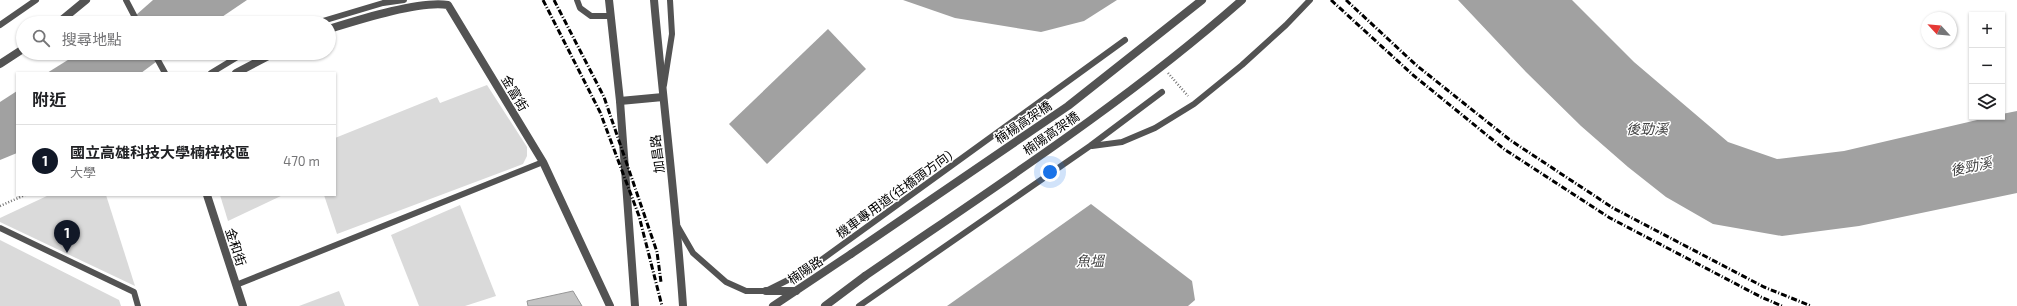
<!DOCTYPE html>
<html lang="zh-TW">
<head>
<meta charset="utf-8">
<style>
  body { margin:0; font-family:"Exo 2","Noto Sans TC",sans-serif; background:#f2f2f2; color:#202124 }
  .controls { position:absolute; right:12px; top:12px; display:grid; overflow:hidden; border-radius:0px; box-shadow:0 1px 3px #0004 }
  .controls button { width:36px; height:36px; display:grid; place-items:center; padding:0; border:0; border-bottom:1px solid #e0e0e0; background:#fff; color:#202124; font:20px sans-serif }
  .compass { position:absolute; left:1921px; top:12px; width:36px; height:36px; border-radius:50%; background:#fff; box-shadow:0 1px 3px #0004; rotate:296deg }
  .you { position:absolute; left:1050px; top:172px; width:14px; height:14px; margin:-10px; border:3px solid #fff; border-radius:50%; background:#1a73e8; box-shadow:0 0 0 6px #1a73e833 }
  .badge { display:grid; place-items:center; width:26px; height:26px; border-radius:50%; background:#111827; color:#fff; font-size:13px; font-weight:700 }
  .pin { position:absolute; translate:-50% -33px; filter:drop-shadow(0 1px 2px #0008) }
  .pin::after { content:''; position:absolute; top:21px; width:14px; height:12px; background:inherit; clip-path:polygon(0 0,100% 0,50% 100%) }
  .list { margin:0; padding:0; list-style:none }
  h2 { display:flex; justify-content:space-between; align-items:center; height:52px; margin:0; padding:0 16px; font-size:17px }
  h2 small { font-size:13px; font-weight:400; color:#757577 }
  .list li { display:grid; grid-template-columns:26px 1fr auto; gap:12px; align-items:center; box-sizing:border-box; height:72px; padding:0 16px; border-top:1px solid #e0e0e0 }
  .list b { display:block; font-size:15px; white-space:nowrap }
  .list p { margin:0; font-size:13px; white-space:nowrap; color:#757577 }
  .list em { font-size:13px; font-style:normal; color:#757577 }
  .icon { flex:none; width:22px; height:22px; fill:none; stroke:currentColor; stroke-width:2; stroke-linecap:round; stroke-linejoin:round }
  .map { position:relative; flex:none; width:2017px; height:306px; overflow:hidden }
  .search { position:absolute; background:#fff; box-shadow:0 1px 3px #0004; left:16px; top:16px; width:320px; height:44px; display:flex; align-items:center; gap:10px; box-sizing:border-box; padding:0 14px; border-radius:22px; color:#757577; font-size:15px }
  .panel { position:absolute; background:#fff; box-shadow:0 1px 3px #0004; left:16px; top:72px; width:320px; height:124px; border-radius:0px }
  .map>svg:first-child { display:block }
</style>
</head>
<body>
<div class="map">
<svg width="2017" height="306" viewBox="0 0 2017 306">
  <rect width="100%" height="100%" fill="#fff"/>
  <!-- green -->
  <g fill="#dadada">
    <path d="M487,85L527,147V156L523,164L337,234L324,195H335V138L437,97L440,103Z"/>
    <path d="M49,195H106L135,286L0,222V218Z"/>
    <path d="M220,195H283L228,221Z"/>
    <path d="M460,205L496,296L465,306H419L391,235Z"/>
    <path d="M0,240L119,300L121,306H0Z"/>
    <path d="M339,291L345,306H299Z"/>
  </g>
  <!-- water -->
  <g fill="#a1a1a1">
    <path d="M153,0H247L213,23H127Z"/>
    <path d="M903,0H1117L1084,21L1041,32L955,18Z"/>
    <path d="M1458,0H1572L1634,62L1728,142L1777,159L1844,151L1990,117H2002V114L2017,111V193L1859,226L1782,236L1713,224L1666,197L1628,167L1581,126L1526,72Z"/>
    <path d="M828,29L866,69L767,164L729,124Z"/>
    <path d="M79,53H168L141,73H47Z"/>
    <path d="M17,91V153L0,160V102Z"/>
    <path d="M1091,204L1192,281L1195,300L1188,306H947Z"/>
  </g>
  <!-- building -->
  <path fill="#c3c3c3" stroke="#979797" d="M573,291L582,306H528L527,301Z"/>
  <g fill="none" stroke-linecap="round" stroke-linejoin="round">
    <!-- path -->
    <g stroke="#757575" stroke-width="2.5" stroke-dasharray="1 2" stroke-linecap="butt">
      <path d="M1168,73L1188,96"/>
      <path d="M0,206L25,195"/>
    </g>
    <!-- service -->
    <g stroke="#535353" stroke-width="6">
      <path d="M126,0L138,23"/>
      <path d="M577,0L580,8L591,16H610"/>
      <path d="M316,23L383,3L404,0"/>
      <path d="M0,25L36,0"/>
      <path d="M154,53L165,73"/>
      <path d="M211,73L244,53"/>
      <path d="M664,85L672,34L670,0"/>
      <path d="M1092,146L1122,142L1155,128L1194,104L1242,65L1286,25L1310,0"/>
      <path d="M678,227L693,253L726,282L746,291H766L806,271L1125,40"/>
      <path d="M0,228L134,292L138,306"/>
      <path d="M236,285L543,162"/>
      <path d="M859,306L1090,146L1162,92"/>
    </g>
    <!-- minor -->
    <g stroke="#535353" stroke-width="8">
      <path d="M58,23L86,0"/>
      <path d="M329,29C358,20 421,0 448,5L543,162L610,306"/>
      <path d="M0,64L23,49"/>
      <path d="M236,73L274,53"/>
      <path d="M620,101L663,97"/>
      <path d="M207,195L243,306"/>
    </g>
    <!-- tertiary -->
    <g stroke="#535353" stroke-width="8">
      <path d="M609,0L620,101L635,306"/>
      <path d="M654,0C663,102 676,204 683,306"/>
      <path d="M766,291H796"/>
      <path d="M773,306L851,254"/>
      <path d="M825,306L865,276"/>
    </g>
    <!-- rail -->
    <g stroke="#000" stroke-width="3" stroke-dasharray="6 2 1 2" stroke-linecap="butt">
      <path d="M543,0L600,112L639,216L662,306"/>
      <path d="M554,0L604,97L657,252L661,282"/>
      <path d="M1331,0L1413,75L1504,149L1610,218L1761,297L1782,306"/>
      <path d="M1346,0L1416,65L1510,140L1613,208L1764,287L1811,306"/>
    </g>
    <!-- tertiary-bridge -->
    <g stroke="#535353" stroke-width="8">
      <path d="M851,254L1068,106L1202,0"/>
      <path d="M865,276C993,188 1125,103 1242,0"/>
    </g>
  </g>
  <g text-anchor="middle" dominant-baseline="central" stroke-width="3" stroke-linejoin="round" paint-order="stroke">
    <!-- street labels -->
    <g font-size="13" fill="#000" stroke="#fff">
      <text transform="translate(515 93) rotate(59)">金富街</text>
      <text transform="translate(1023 122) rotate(-34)">楠楊高架橋</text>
      <text transform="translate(1051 133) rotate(-35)">楠陽高架橋</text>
      <text transform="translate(657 154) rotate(-97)">加昌路</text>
      <text transform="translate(894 194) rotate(-36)">機車專用道(往橋頭方向)</text>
      <text transform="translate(236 247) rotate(72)">金和街</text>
      <text transform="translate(805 270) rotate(-34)">楠陽路</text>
    </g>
    <!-- water labels -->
    <g font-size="14" font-style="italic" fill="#424242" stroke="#fff">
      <text x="1647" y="128">後勁溪</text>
      <text transform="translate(1971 166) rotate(-12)">後勁溪</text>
      <text x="1090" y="260">魚塭</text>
    </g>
  </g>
</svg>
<div class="controls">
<button>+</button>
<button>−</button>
<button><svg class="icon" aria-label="layers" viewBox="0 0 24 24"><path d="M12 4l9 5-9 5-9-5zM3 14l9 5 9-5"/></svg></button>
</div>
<svg class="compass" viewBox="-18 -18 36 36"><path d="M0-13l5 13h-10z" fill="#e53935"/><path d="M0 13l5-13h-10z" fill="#757577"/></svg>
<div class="you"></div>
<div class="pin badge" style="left:67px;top:253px">1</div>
<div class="search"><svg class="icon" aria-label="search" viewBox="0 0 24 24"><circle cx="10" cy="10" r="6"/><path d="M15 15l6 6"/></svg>搜尋地點</div>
<section class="panel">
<h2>附近<small></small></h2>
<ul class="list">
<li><span class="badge">1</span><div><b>國立高雄科技大學楠梓校區</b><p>大學</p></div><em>470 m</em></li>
</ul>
</section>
</div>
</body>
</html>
